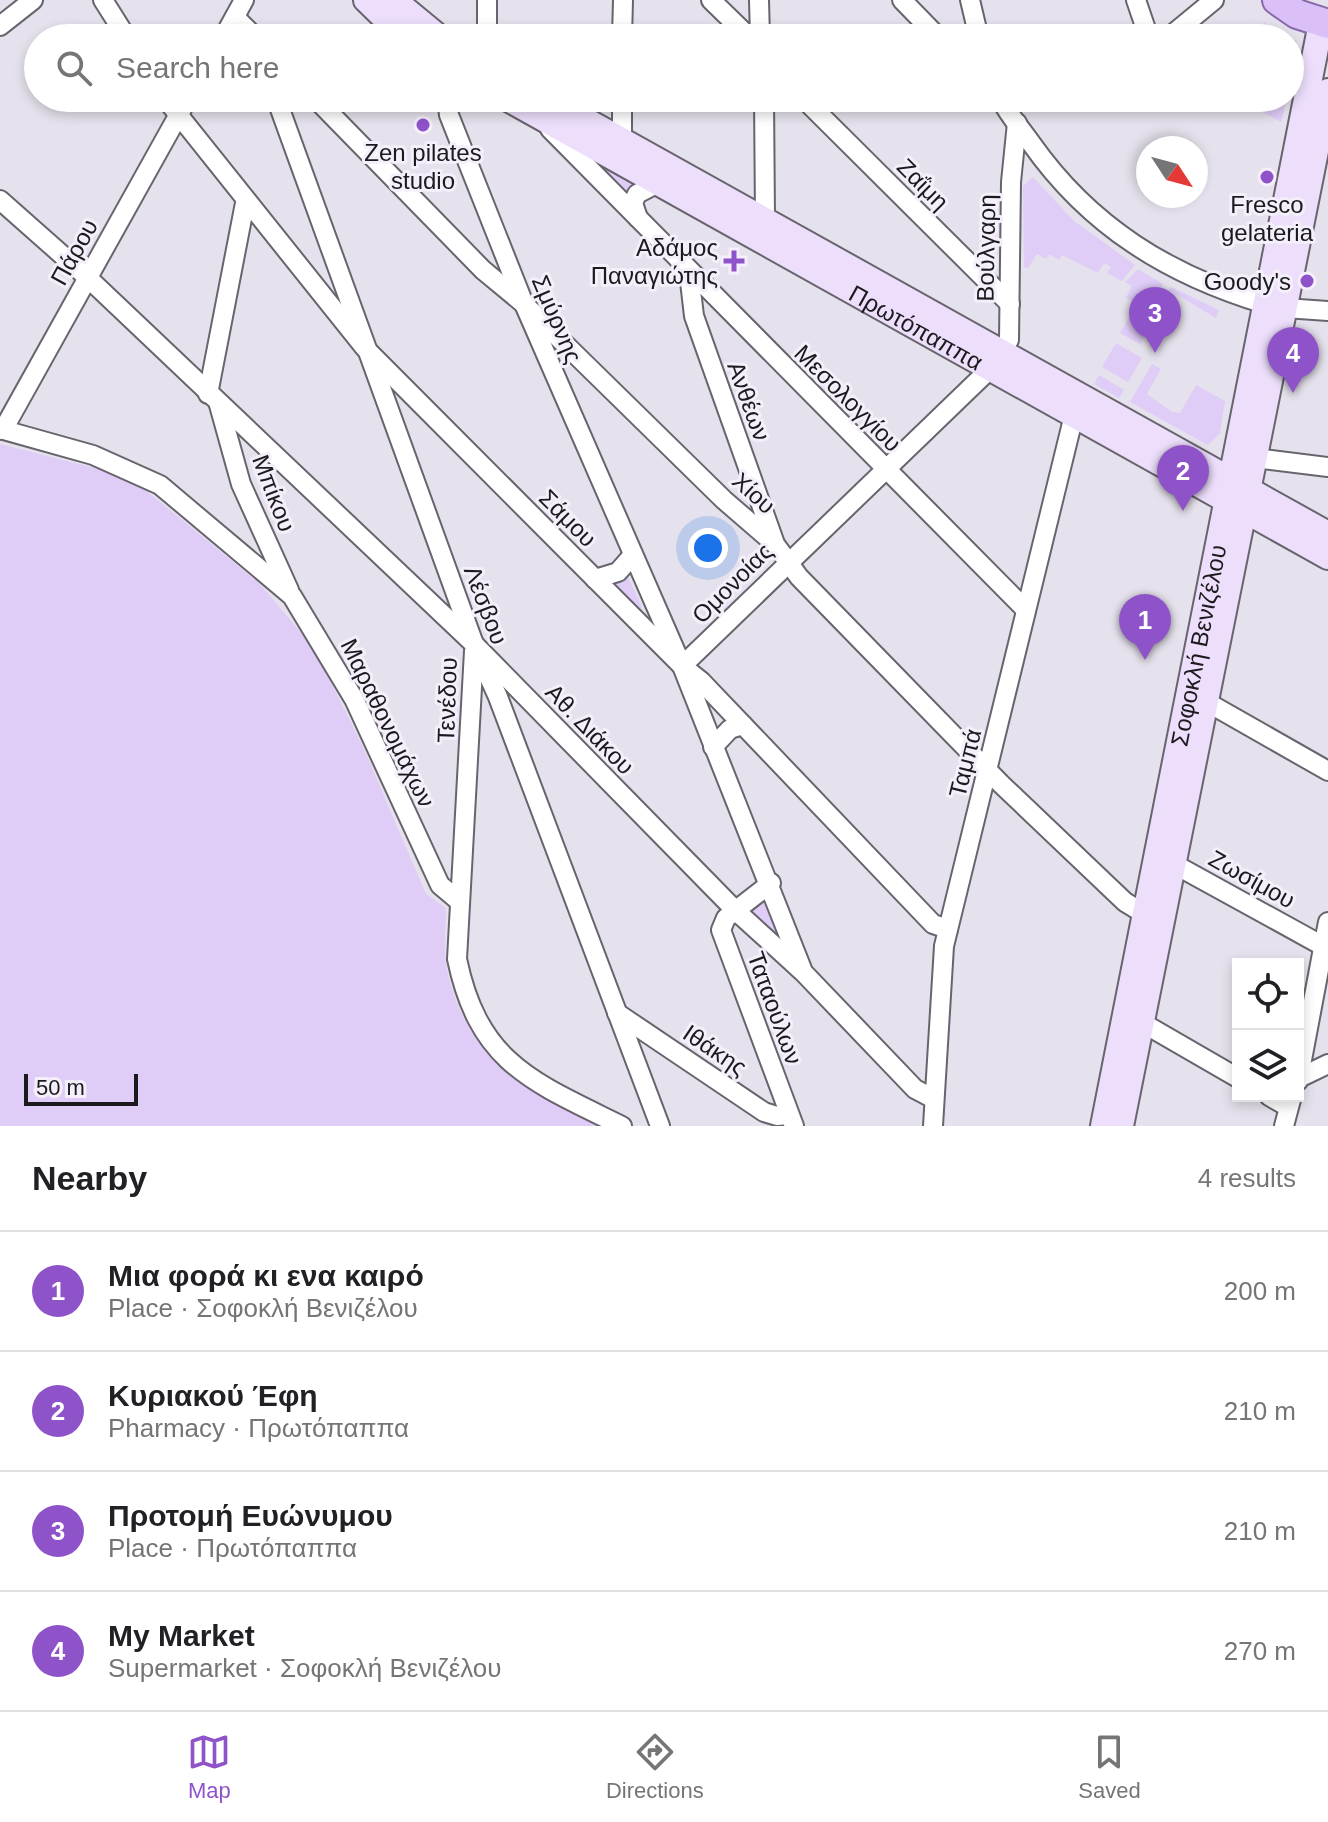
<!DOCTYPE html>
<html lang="en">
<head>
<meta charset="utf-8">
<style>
  body { margin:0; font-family:Helvetica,sans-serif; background:#f6f6f6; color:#202124 }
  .controls { position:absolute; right:24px; bottom:24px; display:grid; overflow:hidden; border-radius:0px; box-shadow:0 4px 12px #0003 }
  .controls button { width:72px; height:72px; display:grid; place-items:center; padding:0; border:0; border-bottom:2px solid #e0e0e0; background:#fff; color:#202124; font:40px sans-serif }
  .compass { position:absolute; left:1136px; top:136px; width:72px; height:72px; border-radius:50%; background:#fff; box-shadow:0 4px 12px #0003; rotate:126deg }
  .scale { position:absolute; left:24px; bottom:20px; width:114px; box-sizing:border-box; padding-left:8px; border:4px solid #1b1a1d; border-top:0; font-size:22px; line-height:28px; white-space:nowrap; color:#1b1a1d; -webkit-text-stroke:6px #f4effa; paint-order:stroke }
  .you { position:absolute; left:708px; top:548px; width:28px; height:28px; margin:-20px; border:6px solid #fff; border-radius:50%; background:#1a73e8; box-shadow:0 0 0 12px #1a73e833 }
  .badge { display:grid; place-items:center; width:52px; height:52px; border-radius:50%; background:#8f53c9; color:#fff; font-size:26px; font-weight:700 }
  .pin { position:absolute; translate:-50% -66px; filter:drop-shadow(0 2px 4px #0008) }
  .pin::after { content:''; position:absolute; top:42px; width:28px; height:24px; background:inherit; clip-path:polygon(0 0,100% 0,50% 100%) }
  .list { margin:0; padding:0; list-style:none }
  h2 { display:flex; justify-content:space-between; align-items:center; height:104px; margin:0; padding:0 32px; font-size:34px }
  h2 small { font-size:26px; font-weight:400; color:#757577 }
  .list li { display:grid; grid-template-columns:52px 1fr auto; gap:24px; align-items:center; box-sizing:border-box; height:120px; padding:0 32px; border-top:2px solid #e0e0e0 }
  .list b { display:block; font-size:30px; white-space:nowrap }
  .list p { margin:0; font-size:26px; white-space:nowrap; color:#757577 }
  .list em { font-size:26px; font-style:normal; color:#757577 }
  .icon { flex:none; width:44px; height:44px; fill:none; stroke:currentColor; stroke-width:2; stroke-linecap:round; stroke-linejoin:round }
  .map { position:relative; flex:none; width:1328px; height:1126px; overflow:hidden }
  .search { position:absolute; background:#fff; box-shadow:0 4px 12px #0003; left:24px; right:24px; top:24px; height:88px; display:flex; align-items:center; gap:20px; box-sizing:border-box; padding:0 28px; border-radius:44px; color:#757577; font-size:30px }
  .sheet { height:584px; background:#fff }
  nav { display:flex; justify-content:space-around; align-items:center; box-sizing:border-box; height:112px; border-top:2px solid #e0e0e0; background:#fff; font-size:22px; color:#757577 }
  nav a { display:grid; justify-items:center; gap:4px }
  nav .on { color:#8f53c9 }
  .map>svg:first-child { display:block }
</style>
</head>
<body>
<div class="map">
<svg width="1328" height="1126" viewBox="0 0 1328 1126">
  <rect width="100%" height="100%" fill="#e6e2ed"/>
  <!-- green -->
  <g fill="#dfcdf7">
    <path d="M1265,22L1274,34L1297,41L1296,44L1290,45V38H1237L1247,29L1254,33Z"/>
    <path d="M1235,98H1287L1281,122Z"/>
    <path d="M591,158L637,185L627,198Z"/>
    <path d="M1033,177L1074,221L1135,265L1122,281L1107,273L1111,267L1104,263L1098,273L1062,255L1059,260L1049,254L1046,259L1037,254L1028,268L1024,267L1023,186Z"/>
    <path d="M1138,269L1163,284L1141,331L1145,335L1140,344L1120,333L1137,304L1126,298L1132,286L1125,282Z"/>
    <path d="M1171,287L1219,310L1216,318L1169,290Z"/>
    <path d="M1116,343L1142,358L1128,382L1102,367Z"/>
    <path d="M1152,364L1161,369L1147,394L1172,412L1180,413L1196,385L1225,401L1220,433L1208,445L1130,402Z"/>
    <path d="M1099,375L1124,390L1119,398L1094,384Z"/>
    <path d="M0,444L110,472L142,487L260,584L314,648L363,747L426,894L446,908C446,928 443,951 447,970C467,1061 529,1092 608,1126H0Z"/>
    <path d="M627,575L642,607L641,609L614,585Z"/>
    <path d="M763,899L778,931L774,934L750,909Z"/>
  </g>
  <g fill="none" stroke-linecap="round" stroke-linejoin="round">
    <defs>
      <g id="street">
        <path d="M103,0L127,38"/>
        <path d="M487,0V38"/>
        <path d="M711,0L750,38"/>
        <path d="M759,0L760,38"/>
        <path d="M902,0L939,38"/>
        <path d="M970,0L979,38"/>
        <path d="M1136,0L1149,38"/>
        <path d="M235,17L256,38"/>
        <path d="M0,26L33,0"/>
        <path d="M223,38L244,0"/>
        <path d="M622,38L623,0"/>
        <path d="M1168,38L1214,0"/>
        <path d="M165,98L364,347L682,666L701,681L933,924L948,929"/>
        <path d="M276,98L474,644L498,697L660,1126"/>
        <path d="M315,98L483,270L524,304L724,500L775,544L799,577L1001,784L1125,902L1143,913L1155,914"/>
        <path d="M447,98L449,115L524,304L682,666L802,969"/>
        <path d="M764,98L765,218"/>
        <path d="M803,98L1010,304"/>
        <path d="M1000,98C1008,114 1021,129 1031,143C1090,227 1169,275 1265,304"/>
        <path d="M550,129L1026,610"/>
        <path d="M622,140V98"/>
        <path d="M0,200L87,277L474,644L735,910L803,972L915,1089L934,1099"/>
        <path d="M638,218L633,203L637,194L658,183"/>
        <path d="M689,273L694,316L774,541"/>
        <path d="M1285,308L1328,311"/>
        <path d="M208,394L245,203"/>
        <path d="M219,405L241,484L289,590"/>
        <path d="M0,429L93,455L160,485L292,596L354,699L440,885L459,901"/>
        <path d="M3,430L188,98"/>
        <path d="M1255,458L1328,467"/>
        <path d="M595,579L618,572L632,556"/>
        <path d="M474,651L457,959C479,1064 533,1082 622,1126"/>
        <path d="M682,666L991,368L1009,340L1011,182L1017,123"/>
        <path d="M1205,701L1328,771"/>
        <path d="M713,747L730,729L743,725"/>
        <path d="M1163,858L1323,946"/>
        <path d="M771,883L726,918L721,930L794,1126"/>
        <path d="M617,1013L764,1112L777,1116L789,1115"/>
        <path d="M1141,1022L1238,1078"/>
        <path d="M1299,1078L1328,1064"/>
        <path d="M1298,1081L1328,922"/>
        <path d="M1269,1096L1288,1107"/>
        <path d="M933,1126L944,946L1074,415"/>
        <path d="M1284,1126L1292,1096"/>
      </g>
      <g id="secondary">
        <path d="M366,0L405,38"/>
        <path d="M394,0L440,38"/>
        <path id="s1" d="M506,98L1328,557"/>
        <path d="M546,98L1328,534"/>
        <path id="s2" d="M1103,1126L1321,23"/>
        <path d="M1121,1126L1328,91"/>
      </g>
      <path id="primary" d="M1277,0L1297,14L1328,24"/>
    </defs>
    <!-- street casing -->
    <use href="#street" stroke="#68646d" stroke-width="22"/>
    <!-- secondary casing -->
    <use href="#secondary" stroke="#68646d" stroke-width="28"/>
    <!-- primary casing -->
    <use href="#primary" stroke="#886aa9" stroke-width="32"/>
    <!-- street -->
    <use href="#street" stroke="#fff" stroke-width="18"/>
    <!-- secondary -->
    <use href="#secondary" stroke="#eddffc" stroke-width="24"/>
    <!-- primary -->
    <use href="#primary" stroke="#dabff9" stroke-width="28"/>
  </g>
  <!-- markers -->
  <g fill="#8f53c9" stroke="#f4effa" stroke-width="3">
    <circle cx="423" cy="125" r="8"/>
    <circle cx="1267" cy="177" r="8"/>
    <path d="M730 249h8v8h8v8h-8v8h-8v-8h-8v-8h8z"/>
    <circle cx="1307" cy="281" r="8"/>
  </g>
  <g text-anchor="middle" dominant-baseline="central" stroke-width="6" stroke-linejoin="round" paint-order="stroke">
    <!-- poi labels -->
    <g font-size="24" fill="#1b1a1d" stroke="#f4effa">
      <text x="423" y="152">Zen pilates<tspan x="423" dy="28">studio</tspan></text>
      <text x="1267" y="204">Fresco<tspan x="1267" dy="28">gelateria</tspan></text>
      <text x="718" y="247" text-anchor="end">Αδάμος<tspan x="718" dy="28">Παναγιώτης</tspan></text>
      <text x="1291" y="281" text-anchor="end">Goody's</text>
    </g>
    <!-- street labels -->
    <g font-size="24" fill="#1b1a1d" stroke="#f4effa">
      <text transform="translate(923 184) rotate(45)">Ζαΐμη</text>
      <text transform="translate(986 248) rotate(-89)">Βούλγαρη</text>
      <text transform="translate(74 252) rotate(-61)">Πάρου</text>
      <text transform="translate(557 319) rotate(67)">Σμύρνης</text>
      <text stroke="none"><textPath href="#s1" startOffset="470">Πρωτόπαππα</textPath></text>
      <text transform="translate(848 398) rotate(45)">Μεσολογγίου</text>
      <text transform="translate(749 401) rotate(70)">Ανθέων</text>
      <text transform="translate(274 493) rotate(69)">Μπίκου</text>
      <text transform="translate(754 493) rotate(42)">Χίου</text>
      <text transform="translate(568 518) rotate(45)">Σάμου</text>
      <text transform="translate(732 583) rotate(-45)">Ομονοίας</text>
      <text transform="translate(486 605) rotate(69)">Λέσβου</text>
      <text stroke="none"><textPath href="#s2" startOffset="490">Σοφοκλή Βενιζέλου</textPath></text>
      <text transform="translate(447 700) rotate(-88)">Τενέδου</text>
      <text transform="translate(388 723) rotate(64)">Μαραθονομάχων</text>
      <text transform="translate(590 729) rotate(46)">Αθ. Διάκου</text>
      <text transform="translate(965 763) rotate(-76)">Ταμπά</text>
      <text transform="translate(1252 879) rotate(29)">Ζωσίμου</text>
      <text transform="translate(775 1008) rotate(70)">Ταταούλων</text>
      <text transform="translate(715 1050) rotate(34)">Ιθάκης</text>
    </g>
  </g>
</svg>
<div class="controls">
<button><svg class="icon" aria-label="locate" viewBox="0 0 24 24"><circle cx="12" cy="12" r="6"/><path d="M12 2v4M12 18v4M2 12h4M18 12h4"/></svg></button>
<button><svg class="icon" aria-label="layers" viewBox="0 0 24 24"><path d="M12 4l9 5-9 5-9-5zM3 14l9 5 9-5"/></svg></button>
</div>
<svg class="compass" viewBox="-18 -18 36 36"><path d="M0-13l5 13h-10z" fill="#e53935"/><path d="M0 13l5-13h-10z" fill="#757577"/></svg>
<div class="scale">50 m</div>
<div class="you"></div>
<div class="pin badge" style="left:1145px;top:660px">1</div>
<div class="pin badge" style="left:1183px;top:511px">2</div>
<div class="pin badge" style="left:1155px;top:353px">3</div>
<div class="pin badge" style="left:1293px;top:393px">4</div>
<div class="search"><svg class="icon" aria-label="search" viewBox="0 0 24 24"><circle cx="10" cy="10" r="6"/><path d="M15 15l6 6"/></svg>Search here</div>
</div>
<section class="sheet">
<h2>Nearby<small>4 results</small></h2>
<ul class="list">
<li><span class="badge">1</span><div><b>Μια φορά κι ενα καιρό</b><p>Place · Σοφοκλή Βενιζέλου</p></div><em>200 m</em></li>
<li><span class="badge">2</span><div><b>Κυριακού Έφη</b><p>Pharmacy · Πρωτόπαππα</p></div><em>210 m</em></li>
<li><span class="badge">3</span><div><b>Προτομή Ευώνυμου</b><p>Place · Πρωτόπαππα</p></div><em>210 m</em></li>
<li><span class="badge">4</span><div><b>My Market</b><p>Supermarket · Σοφοκλή Βενιζέλου</p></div><em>270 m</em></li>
</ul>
</section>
<nav>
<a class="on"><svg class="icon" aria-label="map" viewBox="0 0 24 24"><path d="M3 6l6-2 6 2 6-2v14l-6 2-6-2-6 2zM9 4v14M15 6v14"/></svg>Map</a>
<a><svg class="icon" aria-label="directions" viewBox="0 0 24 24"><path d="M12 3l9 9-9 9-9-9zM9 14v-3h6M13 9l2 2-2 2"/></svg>Directions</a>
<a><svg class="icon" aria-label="saved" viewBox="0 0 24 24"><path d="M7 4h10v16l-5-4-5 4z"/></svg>Saved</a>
</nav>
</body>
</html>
